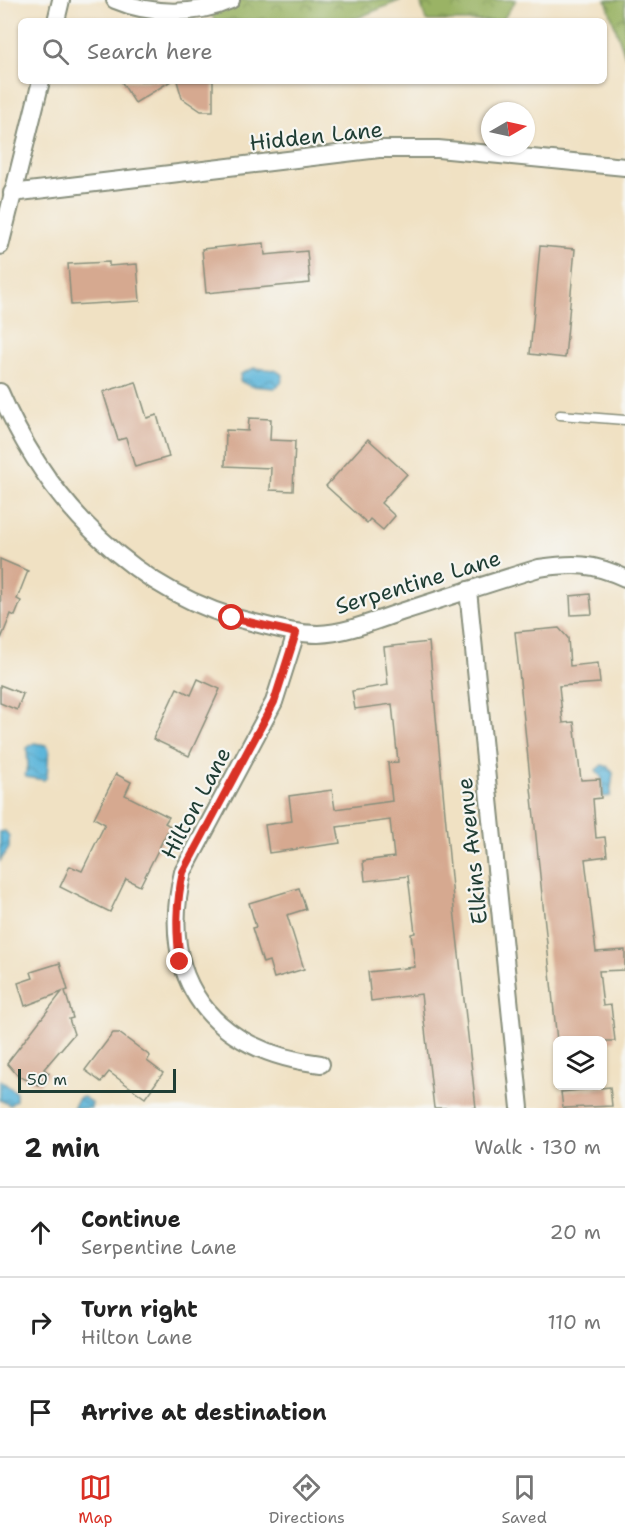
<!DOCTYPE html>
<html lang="en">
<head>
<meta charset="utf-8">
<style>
  body { margin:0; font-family:"Shantell Sans",sans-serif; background:#f2f2f2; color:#222 }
  .controls { position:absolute; right:18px; bottom:18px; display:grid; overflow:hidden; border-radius:9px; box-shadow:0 2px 4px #0004 }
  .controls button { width:54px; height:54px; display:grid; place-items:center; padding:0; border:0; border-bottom:2px solid #e0e0e0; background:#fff; color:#222; font:30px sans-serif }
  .compass { position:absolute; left:481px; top:102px; width:54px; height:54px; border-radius:50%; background:#fff; box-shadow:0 2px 4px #0004; rotate:81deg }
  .scale { position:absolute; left:18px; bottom:15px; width:158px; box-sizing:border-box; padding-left:6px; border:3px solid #1f3d34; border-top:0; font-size:16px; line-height:21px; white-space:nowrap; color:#1f3d34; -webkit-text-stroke:4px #f6f6f2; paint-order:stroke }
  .stop { position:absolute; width:18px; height:18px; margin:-14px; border:4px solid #d93025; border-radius:50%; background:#fff }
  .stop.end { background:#d93025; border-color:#fff; box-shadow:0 2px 6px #0008 }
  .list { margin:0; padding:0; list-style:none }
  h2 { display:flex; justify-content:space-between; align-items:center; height:78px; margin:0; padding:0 24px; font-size:26px }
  h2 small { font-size:20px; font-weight:400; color:#767676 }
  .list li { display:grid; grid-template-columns:39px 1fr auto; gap:18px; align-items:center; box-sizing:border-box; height:90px; padding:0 24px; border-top:2px solid #e0e0e0 }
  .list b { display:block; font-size:22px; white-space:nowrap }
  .list p { margin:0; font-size:20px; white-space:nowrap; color:#767676 }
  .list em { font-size:20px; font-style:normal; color:#767676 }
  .icon { flex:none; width:33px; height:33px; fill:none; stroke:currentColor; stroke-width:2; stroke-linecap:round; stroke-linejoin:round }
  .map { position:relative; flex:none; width:625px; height:1108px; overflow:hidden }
  .search { position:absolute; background:#fff; box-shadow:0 2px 4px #0004; left:18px; right:18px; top:18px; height:66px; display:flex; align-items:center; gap:15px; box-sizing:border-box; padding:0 21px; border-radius:9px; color:#767676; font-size:22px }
  .sheet { height:348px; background:#fff }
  nav { display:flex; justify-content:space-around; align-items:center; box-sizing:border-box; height:84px; border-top:2px solid #e0e0e0; background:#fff; font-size:16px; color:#767676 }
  nav a { display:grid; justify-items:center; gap:3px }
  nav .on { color:#d93025 }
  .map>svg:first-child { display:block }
</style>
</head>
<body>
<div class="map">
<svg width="625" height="1108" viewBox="0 0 625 1108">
  <defs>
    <pattern id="forest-crowns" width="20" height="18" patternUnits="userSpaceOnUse" patternTransform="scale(1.5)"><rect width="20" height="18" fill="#9ab365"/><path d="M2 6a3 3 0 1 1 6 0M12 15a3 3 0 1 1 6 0" fill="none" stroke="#7d9354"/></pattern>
    <pattern id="water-waves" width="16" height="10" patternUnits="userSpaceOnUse" patternTransform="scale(1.5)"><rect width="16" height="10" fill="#5db6da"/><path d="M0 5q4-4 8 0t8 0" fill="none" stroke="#4c95b2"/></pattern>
  </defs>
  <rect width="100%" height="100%" fill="#f6f6f2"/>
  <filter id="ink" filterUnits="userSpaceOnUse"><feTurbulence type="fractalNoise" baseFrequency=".0167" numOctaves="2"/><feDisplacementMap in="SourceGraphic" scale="12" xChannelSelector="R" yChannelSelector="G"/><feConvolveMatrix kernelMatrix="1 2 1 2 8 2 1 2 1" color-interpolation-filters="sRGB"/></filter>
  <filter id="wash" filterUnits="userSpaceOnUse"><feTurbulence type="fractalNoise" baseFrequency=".008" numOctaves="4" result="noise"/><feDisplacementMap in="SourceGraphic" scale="24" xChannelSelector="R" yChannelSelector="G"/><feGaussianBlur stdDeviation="1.35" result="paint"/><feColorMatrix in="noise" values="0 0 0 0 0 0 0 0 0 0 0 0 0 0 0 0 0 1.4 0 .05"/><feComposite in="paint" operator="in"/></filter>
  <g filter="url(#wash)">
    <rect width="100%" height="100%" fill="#f0e1c3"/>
    <!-- forest -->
    <g fill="url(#forest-crowns)" stroke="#5c784c" stroke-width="1.5">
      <path d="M203,0H401L350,21H215Z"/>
      <path d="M420,0H516L502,21H426Z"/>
      <path d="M606,0H625V56Z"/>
    </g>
    <!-- water -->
    <g fill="url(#water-waves)" stroke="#3e7a87" stroke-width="1.5">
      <path d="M254,368L275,370L283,375L281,383L275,388L250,386L240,381L241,374Z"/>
      <path d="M34,743L46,745L49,749L47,777L44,780L26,777L25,774L28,767L27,748Z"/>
      <path d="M602,765L608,767L613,773L610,796L603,797L602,778L596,770Z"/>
      <path d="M5,831L9,836V848L0,861V832Z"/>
      <path d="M0,1080L16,1092V1100L10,1105L0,1100Z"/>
      <path d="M84,1097L92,1104L91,1108H73L79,1098Z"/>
    </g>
    <g id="blocks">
      <!-- building -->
      <g fill="#d6a990">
        <path d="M121,81H171L135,103Z"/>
        <path d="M177,81H213V111H201L182,98Z"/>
        <path d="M264,243L265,255L307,251L310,283L206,293L202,249Z"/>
        <path d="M540,246L575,249L565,358L530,354Z"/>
        <path d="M109,262V266L137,264L140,301L71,305L68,264Z"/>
        <path d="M136,382L147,418L157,415L169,457L135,467L126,438L118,440L103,392Z"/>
        <path d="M249,418L271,419L270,440L295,441L293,491L270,490L271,468L225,466L226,430L248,431Z"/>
        <path d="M368,439L407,474L381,503L395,516L383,530L370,519L367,523L326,486Z"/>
        <path d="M0,559L28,571L17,599L21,601L15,616L11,614L1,639Z"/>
        <path d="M590,594L592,614L571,615L570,596Z"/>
        <path d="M559,628L568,638L570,666L598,663L600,683L559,686L563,723L574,722L581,780L600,779L601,798L593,799L596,838L605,837L607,856L585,859L596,952L625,950V970L599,971L603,1006L611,1005L615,1041H557L515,632Z"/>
        <path d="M429,642L454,909L476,1108H434L421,994L371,1001L368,972L415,967L411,934L415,933L408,876L365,881L363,861L394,857L390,820L337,827L340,843L269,853L265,825L292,821L289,796L332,790L335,809L392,801L388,763L398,762L392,704L355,709L352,691L388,685L384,647Z"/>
        <path d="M198,679L220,689L189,756L153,739L177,688L191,695Z"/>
        <path d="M0,685L23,694L17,710L0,703Z"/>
        <path d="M116,774L131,782L125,795L169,817L165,823L170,826L140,886L126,879L110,912L60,887L70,866L82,871L105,824L94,818Z"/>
        <path d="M299,888L306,909L287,915L304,969L274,978L269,961L263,963L252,928L256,927L249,903Z"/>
        <path d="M60,963L68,990L65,991L73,1018L69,1019L74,1034L44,1069L49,1073L39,1085L18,1076L7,1063L62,992L25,1006L18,983L33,978L31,972Z"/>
        <path d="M113,1033H119L150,1056L147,1061L163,1073L145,1098L109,1072L101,1082L85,1070Z"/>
        <path d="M610,1087L612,1106L563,1108L561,1092Z"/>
      </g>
    </g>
  </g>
  <g filter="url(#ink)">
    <use href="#blocks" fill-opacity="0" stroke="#888f7c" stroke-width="1.5"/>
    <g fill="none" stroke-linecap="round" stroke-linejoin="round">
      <defs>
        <path id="service" d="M560,415L625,420"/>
        <g id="minor">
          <path d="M115,0C150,15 196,16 231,0"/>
          <path d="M56,21L61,0"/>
          <path d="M12,193L379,149H438L625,167"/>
          <path d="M0,246L41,81"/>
          <path d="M0,392C47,503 136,595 255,623C276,628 296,634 318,634C346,633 374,621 401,612C447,597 493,582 539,568C574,563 593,563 625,578"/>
          <path d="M468,590L520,1108"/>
          <path d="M296,633L274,702L183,872C157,979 212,1052 321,1064"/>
        </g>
      </defs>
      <!-- service casing -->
      <use href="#service" stroke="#888f7c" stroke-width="11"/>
      <!-- minor casing -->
      <use href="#minor" stroke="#888f7c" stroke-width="20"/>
      <!-- service -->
      <use href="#service" stroke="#fff" stroke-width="8"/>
      <!-- minor -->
      <use href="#minor" stroke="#fff" stroke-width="16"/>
    </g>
  </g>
  <g fill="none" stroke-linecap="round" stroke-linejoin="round" filter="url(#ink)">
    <!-- route -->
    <path stroke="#d93025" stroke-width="8" d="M180,962C176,930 176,904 183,872L274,702L296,633L232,618"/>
  </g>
  <g text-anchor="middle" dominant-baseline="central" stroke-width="4.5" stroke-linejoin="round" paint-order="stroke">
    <!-- street labels -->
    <g font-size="22" fill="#1f3d34" stroke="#f6f6f2">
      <text transform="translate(316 136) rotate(-6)">Hidden Lane</text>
      <text transform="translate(418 582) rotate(-17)">Serpentine Lane</text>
      <text transform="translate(196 803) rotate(-62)">Hilton Lane</text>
      <text transform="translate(472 851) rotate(-96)">Elkins Avenue</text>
    </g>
  </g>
</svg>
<div class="controls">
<button><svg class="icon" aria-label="layers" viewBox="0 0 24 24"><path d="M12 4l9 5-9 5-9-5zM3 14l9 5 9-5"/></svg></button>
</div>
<svg class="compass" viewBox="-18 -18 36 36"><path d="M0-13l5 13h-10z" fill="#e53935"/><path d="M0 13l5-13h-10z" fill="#767676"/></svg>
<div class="scale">50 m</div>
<div class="stop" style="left:232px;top:618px"></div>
<div class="stop end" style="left:180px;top:962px"></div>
<div class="search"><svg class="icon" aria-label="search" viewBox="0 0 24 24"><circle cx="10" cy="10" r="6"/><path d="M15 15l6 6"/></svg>Search here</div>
</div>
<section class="sheet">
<h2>2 min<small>Walk · 130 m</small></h2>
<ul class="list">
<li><svg class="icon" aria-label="ahead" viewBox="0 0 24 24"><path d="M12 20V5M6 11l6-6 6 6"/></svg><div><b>Continue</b><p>Serpentine Lane</p></div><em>20 m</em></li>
<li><svg class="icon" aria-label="right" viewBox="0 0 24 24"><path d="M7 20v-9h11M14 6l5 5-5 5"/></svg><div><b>Turn right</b><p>Hilton Lane</p></div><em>110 m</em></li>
<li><svg class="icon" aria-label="arrive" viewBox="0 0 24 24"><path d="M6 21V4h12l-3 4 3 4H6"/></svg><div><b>Arrive at destination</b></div></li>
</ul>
</section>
<nav>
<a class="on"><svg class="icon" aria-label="map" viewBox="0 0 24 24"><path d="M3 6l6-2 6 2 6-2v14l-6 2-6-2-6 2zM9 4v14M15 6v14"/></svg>Map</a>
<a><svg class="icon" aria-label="directions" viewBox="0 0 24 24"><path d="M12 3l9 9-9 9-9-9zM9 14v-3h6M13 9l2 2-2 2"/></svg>Directions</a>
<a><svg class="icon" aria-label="saved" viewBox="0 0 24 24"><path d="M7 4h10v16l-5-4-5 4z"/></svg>Saved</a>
</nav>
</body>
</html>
